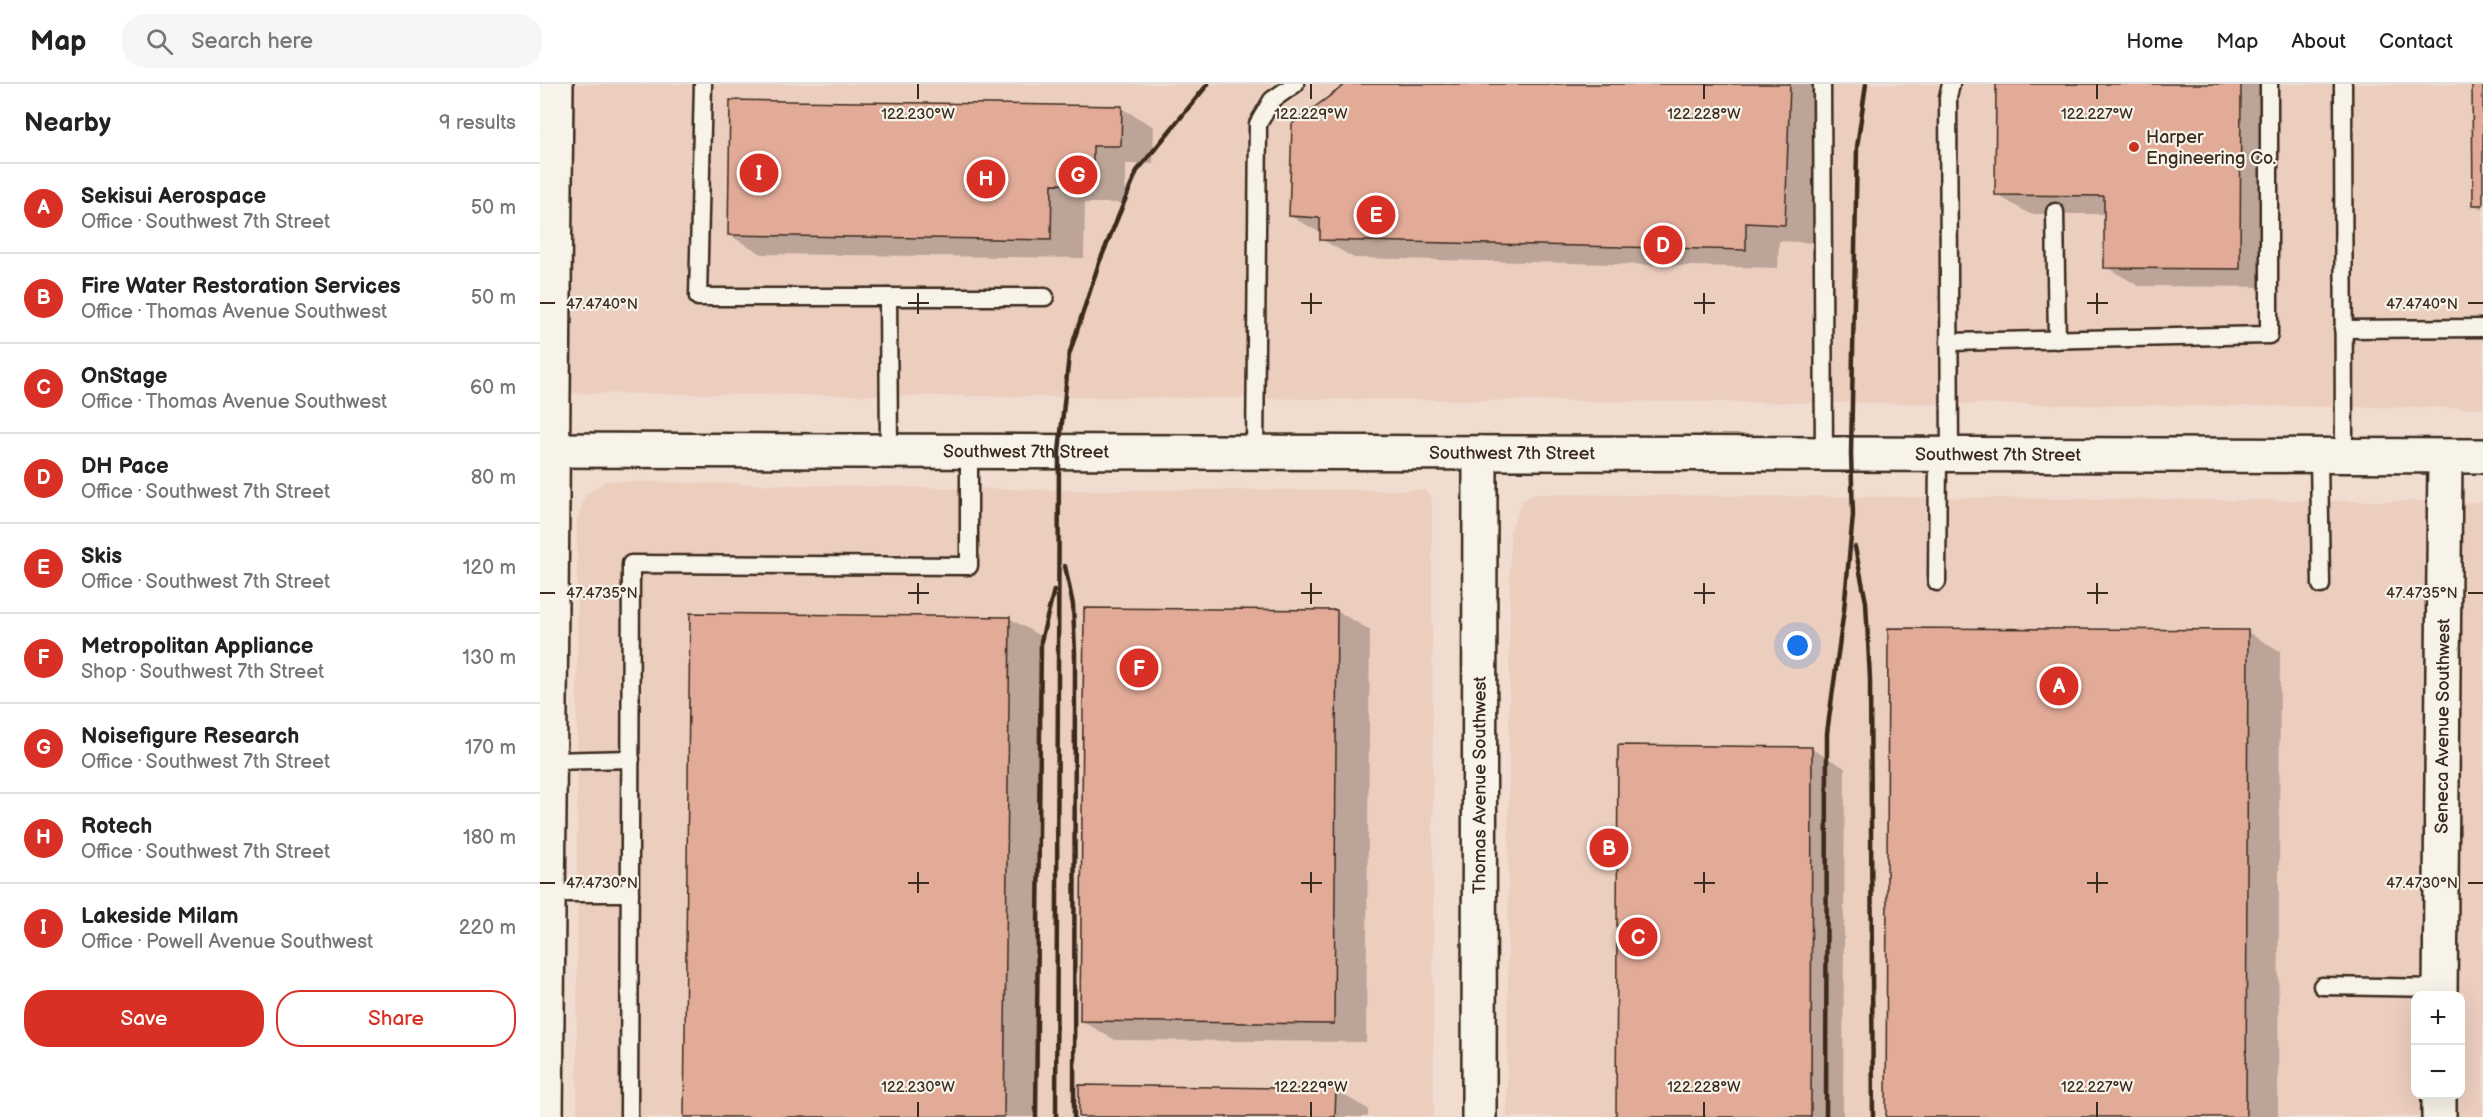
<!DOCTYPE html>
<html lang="en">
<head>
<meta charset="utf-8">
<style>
  body { margin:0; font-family:"Balsamiq Sans",sans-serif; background:#f6f6f6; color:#222 }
  .controls { position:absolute; right:18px; bottom:18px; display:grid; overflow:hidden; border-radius:12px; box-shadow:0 6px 24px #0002 }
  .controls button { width:54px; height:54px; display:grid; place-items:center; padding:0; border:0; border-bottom:2px solid #e0e0e0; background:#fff; color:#222; font:30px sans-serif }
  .you { position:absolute; left:1258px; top:562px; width:21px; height:21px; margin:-15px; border:4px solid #fff; border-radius:50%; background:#1a73e8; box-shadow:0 0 0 9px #1a73e833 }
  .badge { display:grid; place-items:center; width:39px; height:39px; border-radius:50%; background:#d93025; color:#fff; font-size:20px; font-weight:700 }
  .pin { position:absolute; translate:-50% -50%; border:3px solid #fff; box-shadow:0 2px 6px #0006 }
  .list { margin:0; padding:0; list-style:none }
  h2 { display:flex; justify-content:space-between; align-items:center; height:78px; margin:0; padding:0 24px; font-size:26px }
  h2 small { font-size:20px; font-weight:400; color:#767676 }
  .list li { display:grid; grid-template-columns:39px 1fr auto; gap:18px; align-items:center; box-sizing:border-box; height:90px; padding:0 24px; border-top:2px solid #e0e0e0 }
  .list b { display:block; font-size:22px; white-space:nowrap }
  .list p { margin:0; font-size:20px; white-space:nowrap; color:#767676 }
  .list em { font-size:20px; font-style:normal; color:#767676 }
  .actions { display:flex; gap:12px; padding:18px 24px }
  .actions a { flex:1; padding:14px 0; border:2px solid #d93025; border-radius:24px; text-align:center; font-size:21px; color:#d93025 }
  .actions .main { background:#d93025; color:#fff }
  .icon { flex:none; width:33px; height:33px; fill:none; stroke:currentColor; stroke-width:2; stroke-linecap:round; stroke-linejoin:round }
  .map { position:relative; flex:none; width:1943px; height:1033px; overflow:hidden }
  header { display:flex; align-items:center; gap:36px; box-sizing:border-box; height:84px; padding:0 30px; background:#fff; border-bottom:2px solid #e0e0e0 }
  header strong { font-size:28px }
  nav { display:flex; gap:33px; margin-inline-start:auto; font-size:21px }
  .search { width:420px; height:54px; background:#f6f6f6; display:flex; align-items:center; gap:15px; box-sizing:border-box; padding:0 21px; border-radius:24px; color:#767676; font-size:22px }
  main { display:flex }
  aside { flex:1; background:#fff }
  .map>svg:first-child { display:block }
</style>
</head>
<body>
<header>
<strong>Map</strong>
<div class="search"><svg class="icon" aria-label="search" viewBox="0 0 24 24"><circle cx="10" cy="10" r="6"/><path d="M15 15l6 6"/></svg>Search here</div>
<nav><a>Home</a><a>Map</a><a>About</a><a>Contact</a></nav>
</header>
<main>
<aside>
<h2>Nearby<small>9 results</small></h2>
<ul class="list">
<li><span class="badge">A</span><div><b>Sekisui Aerospace</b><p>Office · Southwest 7th Street</p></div><em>50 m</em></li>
<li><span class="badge">B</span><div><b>Fire Water Restoration Services</b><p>Office · Thomas Avenue Southwest</p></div><em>50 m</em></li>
<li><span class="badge">C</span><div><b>OnStage</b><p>Office · Thomas Avenue Southwest</p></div><em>60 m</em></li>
<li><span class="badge">D</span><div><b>DH Pace</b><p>Office · Southwest 7th Street</p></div><em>80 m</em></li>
<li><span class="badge">E</span><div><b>Skis</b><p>Office · Southwest 7th Street</p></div><em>120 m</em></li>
<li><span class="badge">F</span><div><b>Metropolitan Appliance</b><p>Shop · Southwest 7th Street</p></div><em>130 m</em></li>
<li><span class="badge">G</span><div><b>Noisefigure Research</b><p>Office · Southwest 7th Street</p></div><em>170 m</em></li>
<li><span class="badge">H</span><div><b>Rotech</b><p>Office · Southwest 7th Street</p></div><em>180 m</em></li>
<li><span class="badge">I</span><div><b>Lakeside Milam</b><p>Office · Powell Avenue Southwest</p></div><em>220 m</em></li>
</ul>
<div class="actions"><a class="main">Save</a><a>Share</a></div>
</aside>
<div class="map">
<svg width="1943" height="1033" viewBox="0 0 1943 1033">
  <rect width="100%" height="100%" fill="#f1ddd0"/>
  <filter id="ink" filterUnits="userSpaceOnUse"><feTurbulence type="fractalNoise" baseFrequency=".0167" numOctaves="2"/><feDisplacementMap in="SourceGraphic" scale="12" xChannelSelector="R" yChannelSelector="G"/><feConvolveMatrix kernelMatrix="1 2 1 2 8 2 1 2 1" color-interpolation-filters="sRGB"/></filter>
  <g filter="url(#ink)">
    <!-- built -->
    <g fill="#eccebf" fill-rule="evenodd">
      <path d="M0,0H1943V324L0,309Z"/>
      <path d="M66,397L525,406H884L892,413L894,1033H37V437L45,411Z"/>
      <path d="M994,410L1943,418V1033H967L970,447L982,417ZM1876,912H1920V1010H1876Z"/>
    </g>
    <!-- shadow -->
    <g fill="#0003">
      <path d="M809,0H1283L1277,159L1239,157L1238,184L814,174L781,155V149L750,132Z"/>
      <path d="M1457,0H1733L1732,203L1599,202L1566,183V130H1490L1457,111Z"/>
      <path d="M1933,0H1943V126L1934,120Z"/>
      <path d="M581,24L614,43L613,80H586L585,119H545L544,174L222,170L189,151Z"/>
      <path d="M546,525L797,527L830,546L826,958L575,956L542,937Z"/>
      <path d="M469,534L502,553L497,1033H146Z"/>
      <path d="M1707,548L1740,567L1738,1033H1347Z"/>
      <path d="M1272,665L1305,684L1303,1033H1078Z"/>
      <path d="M795,1006L828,1025V1033H540Z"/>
    </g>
    <!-- building -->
    <g fill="#e2ab98" stroke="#3b2a1e" stroke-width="1.5">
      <path d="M806,0H1250L1245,141L1206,139V166L780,156V134L749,132L752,40Z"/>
      <path d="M1456,0H1701L1700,185L1564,184V112L1455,111Z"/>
      <path d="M1932,0H1943V121H1933Z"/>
      <path d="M190,16L582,22L581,62H553V101L512,100L511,156L188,151Z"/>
      <path d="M544,524L797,526L794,940L540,937Z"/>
      <path d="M150,529L470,533L464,1033H144Z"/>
      <path d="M1348,544L1708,546L1706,1033H1346Z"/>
      <path d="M1078,661L1272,663L1271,1033H1076Z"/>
      <path d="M539,1001L796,1005L795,1033H539Z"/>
    </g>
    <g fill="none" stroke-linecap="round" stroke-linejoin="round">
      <defs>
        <g id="service">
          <path d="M163,0L158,213H505"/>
          <path d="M1282,0L1284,371"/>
          <path d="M1803,0L1804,372"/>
          <path d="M1515,128L1517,256"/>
          <path d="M348,213L349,368"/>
          <path d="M1803,245L1943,244"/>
          <path d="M1409,258L1729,251V0"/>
          <path d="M715,369L718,40L732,16L755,0"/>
          <path d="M1410,371L1408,13L1411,0"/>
          <path d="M1779,372L1781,501"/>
          <path d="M1397,498L1398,371"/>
          <path d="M10,677L91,675"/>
          <path d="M8,809H90"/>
          <path d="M1782,902L1900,904"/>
          <path d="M89,1033L91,480L429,482V368"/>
        </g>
        <g id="minor">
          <path id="s1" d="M1900,912L1905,373"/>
          <path d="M6,1033L16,0"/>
          <path id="s2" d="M939,1033L940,369"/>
          <path d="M1899,1033V1010"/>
        </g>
        <g id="tertiary">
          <path id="s3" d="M0,366L1943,372"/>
        </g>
      </defs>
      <!-- service casing -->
      <use href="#service" stroke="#3b2a1e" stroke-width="21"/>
      <!-- minor casing -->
      <use href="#minor" stroke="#3b2a1e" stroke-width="38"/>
      <!-- tertiary casing -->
      <use href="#tertiary" stroke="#3b2a1e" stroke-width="38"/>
      <!-- service -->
      <use href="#service" stroke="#f7f3e8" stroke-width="16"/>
      <!-- minor -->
      <use href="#minor" stroke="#f7f3e8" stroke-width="33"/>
      <!-- tertiary -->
      <use href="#tertiary" stroke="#f7f3e8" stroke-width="33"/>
      <!-- rail -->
      <g stroke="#3b2a1e" stroke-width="4.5">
        <path d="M1315,463L1326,518L1330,595L1333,1033"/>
        <path d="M525,482L533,521L535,569L534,1033"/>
        <path d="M496,1033L501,557L514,506"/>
        <path d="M516,1033L519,368L529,271L559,179L597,87L668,0"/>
        <path d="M1286,1033L1287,649L1304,526L1313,431L1311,370L1317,63L1326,0"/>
      </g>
    </g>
  </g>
  <!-- ticks -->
  <path fill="none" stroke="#3b2a1e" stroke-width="2" d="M378,0V15M771,0V15M1164,0V15M1557,0V15M378,209V230M771,209V230M1164,209V230M1557,209V230M0,219H15M368,219H389M761,219H782M1154,219H1175M1547,219H1568M1928,219H1943M378,499V520M771,499V520M1164,499V520M1557,499V520M0,509H15M368,509H389M761,509H782M1154,509H1175M1547,509H1568M1928,509H1943M378,788V809M771,788V809M1164,788V809M1557,788V809M0,799H15M368,799H389M761,799H782M1154,799H1175M1547,799H1568M1928,799H1943M378,1018V1033M771,1018V1033M1164,1018V1033M1557,1018V1033"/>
  <!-- markers -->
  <circle fill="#c8321e" stroke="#f7f3e8" stroke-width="2" cx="1594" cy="63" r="6"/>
  <g text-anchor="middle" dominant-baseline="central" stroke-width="4.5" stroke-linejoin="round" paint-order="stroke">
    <!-- poi labels -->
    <g font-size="18" fill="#3b2a1e" stroke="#f7f3e8" text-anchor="start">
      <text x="1606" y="53">Harper<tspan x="1606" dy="21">Engineering Co.</tspan></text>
    </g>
    <!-- street labels -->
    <g font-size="18" fill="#3b2a1e" stroke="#f7f3e8">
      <text stroke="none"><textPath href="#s3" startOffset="486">Southwest 7th Street</textPath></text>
      <text stroke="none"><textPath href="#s3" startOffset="972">Southwest 7th Street</textPath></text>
      <text stroke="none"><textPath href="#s3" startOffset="1458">Southwest 7th Street</textPath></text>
      <text stroke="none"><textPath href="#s1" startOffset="270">Seneca Avenue Southwest</textPath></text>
      <text stroke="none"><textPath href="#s2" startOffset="332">Thomas Avenue Southwest</textPath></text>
    </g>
  </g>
  <g font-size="15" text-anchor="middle" fill="#3b2a1e" stroke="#f7f3e8" stroke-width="4.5" stroke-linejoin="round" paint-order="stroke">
    <text x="378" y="35">122.230°W</text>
    <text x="771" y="35">122.229°W</text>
    <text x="1164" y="35">122.228°W</text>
    <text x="1557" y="35">122.227°W</text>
    <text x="62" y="225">47.4740°N</text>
    <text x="1882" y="225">47.4740°N</text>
    <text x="62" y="514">47.4735°N</text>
    <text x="1882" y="514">47.4735°N</text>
    <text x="62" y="804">47.4730°N</text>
    <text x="1882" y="804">47.4730°N</text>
    <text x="378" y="1008">122.230°W</text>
    <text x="771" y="1008">122.229°W</text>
    <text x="1164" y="1008">122.228°W</text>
    <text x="1557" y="1008">122.227°W</text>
  </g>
</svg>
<div class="controls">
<button>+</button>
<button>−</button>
</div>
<div class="you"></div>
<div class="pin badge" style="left:1519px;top:602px">A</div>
<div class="pin badge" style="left:1069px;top:764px">B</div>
<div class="pin badge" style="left:1098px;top:853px">C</div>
<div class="pin badge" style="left:1123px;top:161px">D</div>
<div class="pin badge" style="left:836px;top:131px">E</div>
<div class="pin badge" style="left:599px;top:584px">F</div>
<div class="pin badge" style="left:538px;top:91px">G</div>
<div class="pin badge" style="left:446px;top:95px">H</div>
<div class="pin badge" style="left:219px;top:89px">I</div>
</div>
</main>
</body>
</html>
